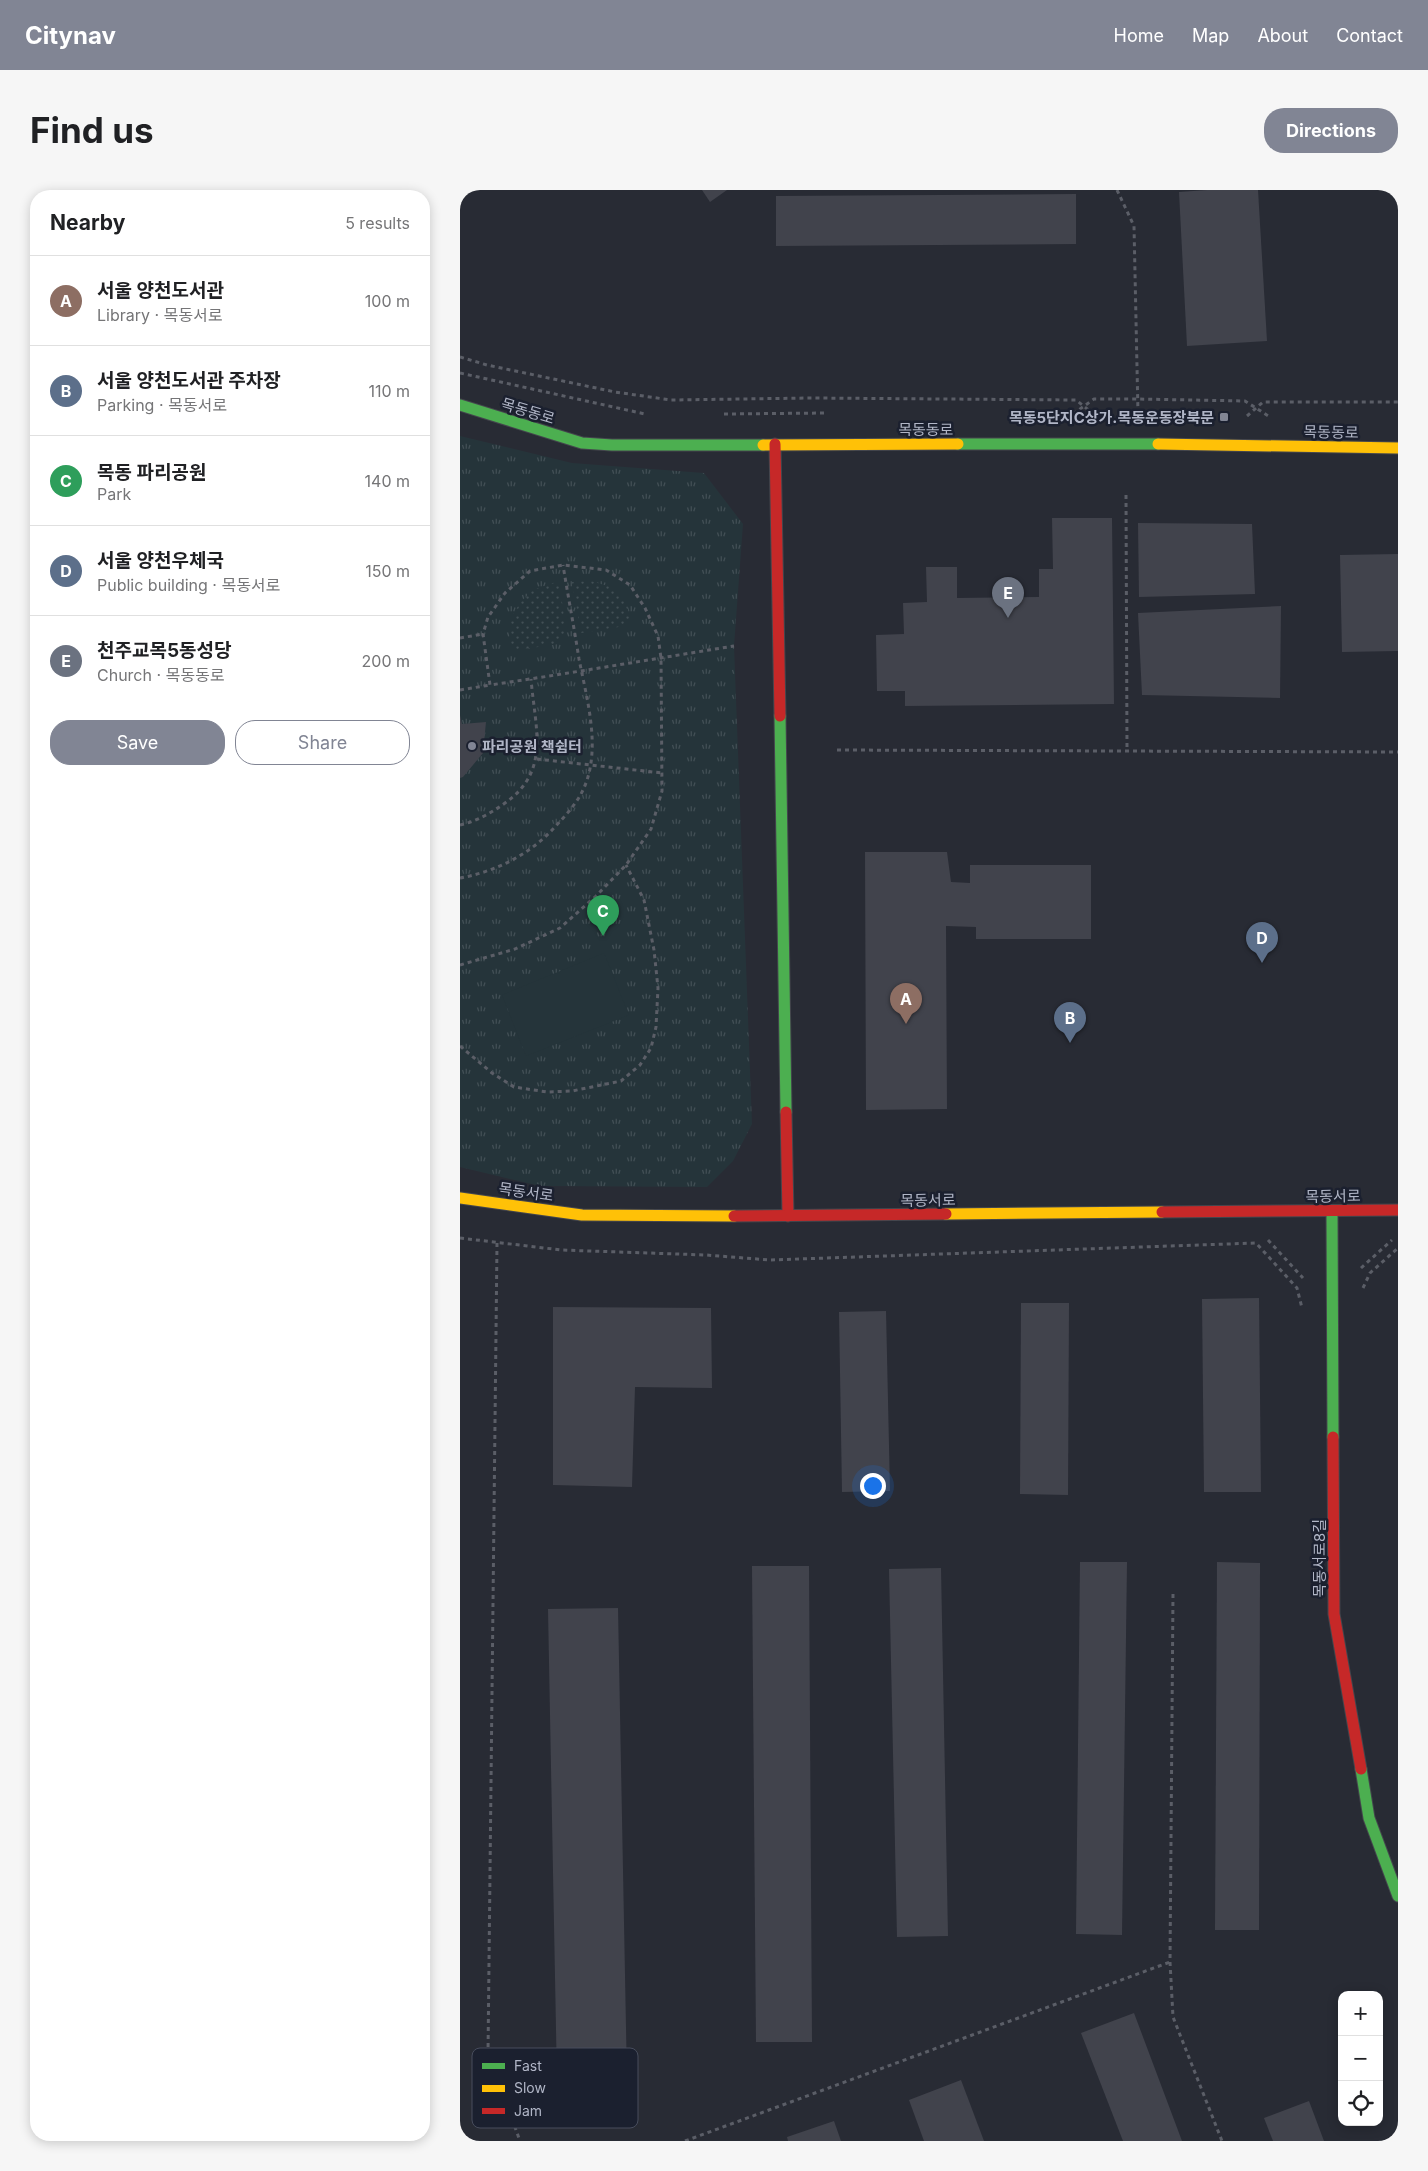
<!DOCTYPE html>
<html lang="en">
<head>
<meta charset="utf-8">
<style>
  body { margin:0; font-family:Inter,"Noto Sans KR",sans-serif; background:#f6f6f6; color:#202124 }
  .controls { position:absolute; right:15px; bottom:15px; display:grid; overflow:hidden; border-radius:10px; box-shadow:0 2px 12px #0003 }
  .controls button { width:45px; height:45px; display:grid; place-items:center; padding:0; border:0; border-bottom:1px solid #e0e0e0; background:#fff; color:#202124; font:25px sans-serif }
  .you { position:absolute; left:412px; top:1295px; width:18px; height:18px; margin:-12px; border:4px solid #fff; border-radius:50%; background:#1a73e8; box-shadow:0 0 0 8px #1a73e833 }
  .badge { display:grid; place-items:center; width:32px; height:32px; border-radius:50%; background:#818594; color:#fff; font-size:16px; font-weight:700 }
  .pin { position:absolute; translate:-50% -41px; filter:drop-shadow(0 1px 2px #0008) }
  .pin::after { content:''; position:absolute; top:26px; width:18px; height:15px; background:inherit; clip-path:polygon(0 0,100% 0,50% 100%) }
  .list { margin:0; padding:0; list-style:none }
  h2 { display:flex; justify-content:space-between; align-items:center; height:65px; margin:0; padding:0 20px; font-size:21px }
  h2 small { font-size:16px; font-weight:400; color:#757577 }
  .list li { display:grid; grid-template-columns:32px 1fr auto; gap:15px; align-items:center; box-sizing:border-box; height:90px; padding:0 20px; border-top:1px solid #e0e0e0 }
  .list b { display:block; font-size:19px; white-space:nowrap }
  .list p { margin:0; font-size:16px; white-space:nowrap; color:#757577 }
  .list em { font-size:16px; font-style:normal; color:#757577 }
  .actions { display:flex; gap:10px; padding:15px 20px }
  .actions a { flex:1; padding:11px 0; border:1px solid #818594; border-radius:20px; text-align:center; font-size:18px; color:#818594 }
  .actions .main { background:#818594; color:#fff }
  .icon { flex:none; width:28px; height:28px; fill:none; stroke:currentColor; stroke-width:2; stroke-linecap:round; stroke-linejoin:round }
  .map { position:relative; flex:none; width:938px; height:1951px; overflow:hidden; border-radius:20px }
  header { display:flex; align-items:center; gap:30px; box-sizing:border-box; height:70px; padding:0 25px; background:#818594; color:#fff }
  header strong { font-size:24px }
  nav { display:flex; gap:28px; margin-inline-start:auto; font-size:18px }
  .intro { display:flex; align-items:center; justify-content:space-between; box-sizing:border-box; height:120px; padding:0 30px }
  h1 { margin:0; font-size:35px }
  .button { padding:12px 22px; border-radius:20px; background:#818594; color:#fff; font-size:18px; font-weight:700 }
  main { display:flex; gap:30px; padding:0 30px }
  aside { flex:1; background:#fff; border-radius:20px; box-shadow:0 2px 12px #0003 }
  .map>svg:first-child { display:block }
</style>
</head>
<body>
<header>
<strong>Citynav</strong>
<nav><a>Home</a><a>Map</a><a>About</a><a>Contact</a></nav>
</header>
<div class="intro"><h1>Find us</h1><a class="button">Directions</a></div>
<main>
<aside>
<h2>Nearby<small>5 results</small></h2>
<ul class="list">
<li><span class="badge" style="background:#8d6e63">A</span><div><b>서울 양천도서관</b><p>Library · 목동서로</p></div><em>100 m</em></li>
<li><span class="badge" style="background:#5c6f8a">B</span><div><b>서울 양천도서관 주차장</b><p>Parking · 목동서로</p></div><em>110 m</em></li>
<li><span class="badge" style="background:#2e9e5b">C</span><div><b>목동 파리공원</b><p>Park</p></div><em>140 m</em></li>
<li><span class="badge" style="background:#5c6f8a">D</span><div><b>서울 양천우체국</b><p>Public building · 목동서로</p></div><em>150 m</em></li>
<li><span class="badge" style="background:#6b7280">E</span><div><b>천주교목5동성당</b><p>Church · 목동동로</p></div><em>200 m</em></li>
</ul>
<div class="actions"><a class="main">Save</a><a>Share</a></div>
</aside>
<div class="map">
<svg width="938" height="1951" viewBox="0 0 938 1951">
  <defs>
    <pattern id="grass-tufts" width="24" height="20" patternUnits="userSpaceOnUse" patternTransform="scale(1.25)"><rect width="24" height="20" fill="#25343a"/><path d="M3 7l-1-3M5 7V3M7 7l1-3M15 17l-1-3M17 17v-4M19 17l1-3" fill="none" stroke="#424f55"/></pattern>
    <pattern id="garden-dots" width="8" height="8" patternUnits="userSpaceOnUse" patternTransform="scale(1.25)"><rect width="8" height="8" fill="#25343a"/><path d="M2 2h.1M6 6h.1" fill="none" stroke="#424f55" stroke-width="1.8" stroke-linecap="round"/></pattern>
  </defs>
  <rect width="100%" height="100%" fill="#282b34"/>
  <!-- grass -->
  <path fill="url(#grass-tufts)" d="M0,246L112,273L244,283L283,334L274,456L292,934L273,971L247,997L80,996L0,977Z"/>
  <!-- garden -->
  <g fill="url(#garden-dots)">
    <path d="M99,391L106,440L99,454L50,461L49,431L60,413L73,400Z"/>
    <path d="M131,391L151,397L166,409L171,435L121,443L112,392Z"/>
  </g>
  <!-- pitch -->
  <path fill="#25343a" d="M144,763L169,825L66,866L42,805Z"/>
  <!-- building -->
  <g fill="#41434c">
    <path d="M242,0H267L250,12Z"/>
    <path d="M747,0H798L807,151L727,156L719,2Z"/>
    <path d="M616,4V54L316,56V6Z"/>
    <path d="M592,328H652L654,514L445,516V501H417L416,445L444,444L443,413L467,412L466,377H497V408L579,407V379H593Z"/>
    <path d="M678,333L792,334L795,404L679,407Z"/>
    <path d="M938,364V461L882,462L880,365Z"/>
    <path d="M821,416L820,508L682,505L678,423Z"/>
    <path d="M0,525L2,534L26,532L23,563L3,587L0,588Z"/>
    <path d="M405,662H487L491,692L510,693V675H631V749H516V737L486,736L487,919L406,920Z"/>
    <path d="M799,1108L801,1302H744L742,1109Z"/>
    <path d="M561,1113H609L608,1305L560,1304Z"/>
    <path d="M93,1117L251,1118L252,1198L175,1197L172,1297L93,1295Z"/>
    <path d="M426,1121L430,1301L382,1302L379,1122Z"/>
    <path d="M620,1372H667L662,1745L616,1744Z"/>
    <path d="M757,1372L800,1373L799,1740H755Z"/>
    <path d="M292,1376H349L352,1852H296Z"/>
    <path d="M481,1378L488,1746L437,1747L429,1379Z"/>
    <path d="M158,1418L167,1890L97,1891L88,1419Z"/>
    <path d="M674,1823L722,1951H663L621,1843Z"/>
    <path d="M501,1890L524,1951H464L449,1910Z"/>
    <path d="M849,1911L864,1951H813L804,1928Z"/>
    <path d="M374,1931L381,1951H328L327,1947Z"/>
  </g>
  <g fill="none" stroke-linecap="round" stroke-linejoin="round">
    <defs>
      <g id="fast">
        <path d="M0,215L122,253L152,255H303"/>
        <path d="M498,254H698"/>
        <path d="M320,526L326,922"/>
        <path d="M872,1021L873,1247"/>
        <path d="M901,1579L909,1628L938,1706"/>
      </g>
      <g id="slow">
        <path d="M698,254L938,258"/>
        <path d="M303,255L498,254"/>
        <path d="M0,1008L122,1025L274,1026"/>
        <path d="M486,1024L702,1022"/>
      </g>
      <g id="jam">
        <path d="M315,254L320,526"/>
        <path d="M326,922L328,1026"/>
        <path d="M702,1022L938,1020"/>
        <path d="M274,1026L486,1024"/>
        <path d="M873,1247L874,1424L901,1579"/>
      </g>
    </defs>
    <!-- fast casing -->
    <use href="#fast" stroke="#44464d" stroke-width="13"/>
    <!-- slow casing -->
    <use href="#slow" stroke="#44464d" stroke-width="13"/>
    <!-- jam casing -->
    <use href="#jam" stroke="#44464d" stroke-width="13"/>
    <!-- path -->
    <g stroke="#5b5e67" stroke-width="3" stroke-dasharray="4 4" stroke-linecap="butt">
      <path d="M657,0L674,36L678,224"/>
      <path d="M0,167L27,175L155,202L211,210L351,208L616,210L635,225"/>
      <path d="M0,183L185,224"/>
      <path d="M264,224L365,223"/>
      <path d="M613,224L634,209H677L785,211L810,227"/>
      <path d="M787,226L803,212H938"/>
      <path d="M666,305L667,561"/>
      <path d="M0,448L23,444"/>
      <path d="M0,500L30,495"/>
      <path d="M377,560L938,562"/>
      <path d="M77,569L202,583"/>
      <path d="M0,635C17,631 31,623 45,613C91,581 75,538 71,489"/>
      <path d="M0,688C34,682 69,665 93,639C104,627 116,615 123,600C142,560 127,510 119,469C114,437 108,406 103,375"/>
      <path d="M0,775L55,759L100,738L136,706L166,675L191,639L202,601L201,468L198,446L185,418L170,395L146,380L103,375L70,381L45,403L28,427L23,444L30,495C112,483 193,469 274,456"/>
      <path d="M0,856L32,883L54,897L87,902L112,901L161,891L180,875L191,858L196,837L198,798L194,760L184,710L166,675"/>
      <path d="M0,1048L101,1060L246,1065L310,1070L796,1053L837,1098L842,1118"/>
      <path d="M808,1050L843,1088"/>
      <path d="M37,1053L28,1863L60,1951"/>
      <path d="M901,1078L932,1050"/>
      <path d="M903,1098L910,1083L938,1058"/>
      <path d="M713,1404L710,1772L713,1827L762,1951"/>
      <path d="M225,1951L710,1772"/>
    </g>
    <!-- fast -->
    <use href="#fast" stroke="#4caf50" stroke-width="11"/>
    <!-- slow -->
    <use href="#slow" stroke="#ffc107" stroke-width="11"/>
    <!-- jam -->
    <use href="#jam" stroke="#c62828" stroke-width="11"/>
  </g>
  <!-- markers -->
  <g fill="#818594" stroke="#1b202f" stroke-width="2">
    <rect x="759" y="222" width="10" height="10" rx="2.5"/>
    <circle cx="12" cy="556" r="5"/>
  </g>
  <g text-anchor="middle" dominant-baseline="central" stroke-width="5" stroke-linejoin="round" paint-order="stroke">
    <!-- street labels -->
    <g font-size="15" fill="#b1b6c7" stroke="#1b202f">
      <text transform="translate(68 221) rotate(17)">목동동로</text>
      <text x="466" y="239">목동동로</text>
      <text transform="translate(871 242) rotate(1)">목동동로</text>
      <text transform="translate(66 1002) rotate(8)">목동서로</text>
      <text transform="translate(873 1006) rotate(-1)">목동서로</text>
      <text transform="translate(468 1010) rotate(-1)">목동서로</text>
      <text transform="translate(859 1368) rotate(-90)">목동서로8길</text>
    </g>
    <!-- poi labels -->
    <g font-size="15" font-weight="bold" fill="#b1b6c7" stroke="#1b202f" text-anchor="end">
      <text x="754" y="227">목동5단지C상가.목동운동장북문</text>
      <text x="22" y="556" text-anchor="start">파리공원 책쉼터</text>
    </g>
  </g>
  <!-- legend -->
  <rect x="12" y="1858" width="166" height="80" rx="8" fill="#1b202f" stroke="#484d5d" stroke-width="1"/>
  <rect x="22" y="1873" width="23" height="6" fill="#4caf50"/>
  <rect x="22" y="1895" width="23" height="7" fill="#ffc107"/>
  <rect x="22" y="1918" width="23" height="6" fill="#c62828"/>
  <g font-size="14" fill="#b1b6c7">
    <text x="54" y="1881">Fast</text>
    <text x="54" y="1903">Slow</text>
    <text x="54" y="1926">Jam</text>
  </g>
</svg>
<div class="controls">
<button>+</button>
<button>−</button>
<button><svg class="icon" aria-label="locate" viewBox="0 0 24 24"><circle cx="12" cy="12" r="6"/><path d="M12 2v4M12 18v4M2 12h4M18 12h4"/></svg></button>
</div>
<div class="you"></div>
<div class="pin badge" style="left:446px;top:834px;background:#8d6e63">A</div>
<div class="pin badge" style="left:610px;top:853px;background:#5c6f8a">B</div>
<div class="pin badge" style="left:143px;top:746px;background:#2e9e5b">C</div>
<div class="pin badge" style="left:802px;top:773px;background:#5c6f8a">D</div>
<div class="pin badge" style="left:548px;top:428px;background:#6b7280">E</div>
</div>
</main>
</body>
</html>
